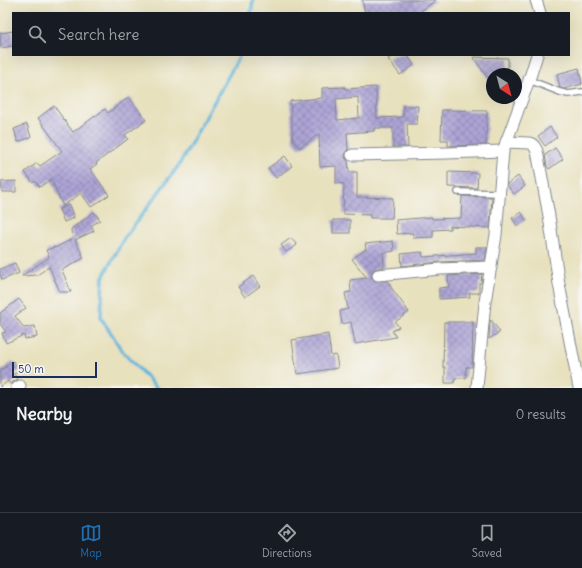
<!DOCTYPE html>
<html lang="en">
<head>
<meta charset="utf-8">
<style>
  body { margin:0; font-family:Delius,sans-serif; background:#20242c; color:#f1f3f6 }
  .compass { position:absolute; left:486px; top:68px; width:36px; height:36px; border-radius:50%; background:#171b24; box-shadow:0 4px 16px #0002; rotate:144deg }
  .scale { position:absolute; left:12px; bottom:10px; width:85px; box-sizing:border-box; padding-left:4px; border:2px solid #1b2f5e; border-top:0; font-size:11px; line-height:14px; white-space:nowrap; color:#1b2f5e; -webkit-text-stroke:3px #f6f6f2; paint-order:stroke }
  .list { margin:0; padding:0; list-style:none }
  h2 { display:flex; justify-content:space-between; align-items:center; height:52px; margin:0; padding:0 16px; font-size:17px }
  h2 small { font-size:13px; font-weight:400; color:#9ea1a6 }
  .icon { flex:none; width:22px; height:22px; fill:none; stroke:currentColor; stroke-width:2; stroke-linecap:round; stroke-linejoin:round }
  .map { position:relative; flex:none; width:582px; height:388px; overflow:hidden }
  .search { position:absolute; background:#171b24; box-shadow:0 4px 16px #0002; left:12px; right:12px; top:12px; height:44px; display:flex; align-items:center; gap:10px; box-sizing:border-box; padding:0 14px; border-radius:0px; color:#9ea1a6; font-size:15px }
  .sheet { height:124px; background:#171b24 }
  nav { display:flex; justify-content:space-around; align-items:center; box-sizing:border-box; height:56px; border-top:1px solid #363941; background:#171b24; font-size:11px; color:#9ea1a6 }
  nav a { display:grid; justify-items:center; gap:2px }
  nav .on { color:#1f6fb2 }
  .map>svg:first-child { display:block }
</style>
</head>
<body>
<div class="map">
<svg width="582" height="388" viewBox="0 0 582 388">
  <defs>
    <pattern id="building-cross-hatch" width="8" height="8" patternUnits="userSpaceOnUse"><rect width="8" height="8" fill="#ada4d5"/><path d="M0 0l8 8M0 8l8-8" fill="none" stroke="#8c86b0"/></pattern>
  </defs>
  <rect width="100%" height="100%" fill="#f6f6f2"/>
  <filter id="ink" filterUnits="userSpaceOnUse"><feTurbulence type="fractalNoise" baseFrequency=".025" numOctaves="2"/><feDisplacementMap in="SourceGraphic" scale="8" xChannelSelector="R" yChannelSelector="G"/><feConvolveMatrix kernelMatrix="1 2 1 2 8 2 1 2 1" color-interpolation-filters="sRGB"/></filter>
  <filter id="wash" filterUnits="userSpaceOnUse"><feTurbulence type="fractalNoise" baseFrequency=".012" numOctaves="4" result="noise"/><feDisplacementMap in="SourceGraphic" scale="16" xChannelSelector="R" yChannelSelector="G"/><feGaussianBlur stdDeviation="0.9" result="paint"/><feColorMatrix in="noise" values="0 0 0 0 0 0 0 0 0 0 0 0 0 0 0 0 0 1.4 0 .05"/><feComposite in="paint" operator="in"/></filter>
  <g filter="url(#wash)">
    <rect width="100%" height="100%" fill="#e8e1be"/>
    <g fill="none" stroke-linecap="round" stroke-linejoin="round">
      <!-- stream -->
      <g stroke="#61b5dd" stroke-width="3.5">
        <path d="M251,13L253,0"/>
        <path d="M157,388L123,352L101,318L103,277L123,240L179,165L240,55"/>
      </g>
    </g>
    <g id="blocks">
      <!-- building -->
      <g fill="url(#building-cross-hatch)" fill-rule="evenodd">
        <path d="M362,0H436L418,13H365Z"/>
        <path d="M13,31V46L1,48L0,33Z"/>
        <path d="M394,55H407L414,65L400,75L388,59Z"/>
        <path d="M473,57L508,58V73L492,74V84Z"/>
        <path d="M579,68L582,84L564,89L560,88L557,74Z"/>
        <path d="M345,87V89L376,87L377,118L403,117V106H418L417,124H407L408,147H393V128H374V131L347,133L348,149L346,152L345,156L346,159L348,161L349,172H357V197L393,198L392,218H370V215L343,214L344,184L336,183V166L320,167L319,134L299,148L293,140L290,101L322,98V88ZM358,97L359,118L337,120L336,99Z"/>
        <path d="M129,97L146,120L125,135L128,139L96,163L97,164L90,169L109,195L91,207L81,193L63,206L51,179L40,187L35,181L33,183L25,172L37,163L40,166L62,151L38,118L54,106L73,132L105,109L108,113Z"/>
        <path d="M442,110L487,111L486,145L448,146V140H441Z"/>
        <path d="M27,124L31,137L18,142L14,129Z"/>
        <path d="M550,127L557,137L545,146L538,136Z"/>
        <path d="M555,148L563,159L549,169L547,166L545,155Z"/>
        <path d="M285,156L292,166L276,178L268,168Z"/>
        <path d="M448,172L478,173L477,188L448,187Z"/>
        <path d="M518,176L525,186L514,194L507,185V184Z"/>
        <path d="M16,181V192H2L1,182Z"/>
        <path d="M462,196L492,197L490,228L450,226V229L433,230V237L413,238V233L397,234L396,220L432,217V219L461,218Z"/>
        <path d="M69,205L74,218L64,222L59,209Z"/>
        <path d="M94,212L100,220L91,226L94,231L75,240L84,258L62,270L71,292H60L49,267L37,275L22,276L49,257L46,250L55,247V248L72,239L71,229Z"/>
        <path d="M521,212L526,220L517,226L512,218Z"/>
        <rect x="333" y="220" width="17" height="13"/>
        <path d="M291,238L297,245L286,252L281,245Z"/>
        <path d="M393,241L394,251L383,253L384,267L374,269L372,272L371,276L373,279L375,281H387L391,286H390L409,312L395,322L399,327L392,331L396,337L355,344L351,322L342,324L340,311L348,309L345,293L351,292L350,280L367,278L352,259L366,249L365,244Z"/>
        <path d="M476,247H487L485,260L439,262L402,266L401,254L422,252L423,257L476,253Z"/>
        <path d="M15,263L19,273L2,280L0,274V269Z"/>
        <path d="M482,274L481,283H479V293H469L470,297L439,299V288L449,287L448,276Z"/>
        <path d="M253,276L260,286L245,297L238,287Z"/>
        <path d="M19,299L26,308L15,316L24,328L35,326L37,337L25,339L24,335L6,343L2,333L6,332L0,324V313Z"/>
        <path d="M491,320L500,332L489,339L490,321Z"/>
        <path d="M444,322H473L472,367H466V378H455L454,383H445V367H443Z"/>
        <path d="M328,334L331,356L336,355L338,368L297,374L292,340Z"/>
        <path d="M13,361L20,370L14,374L18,379L13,382L11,385L8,381L0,387V371Z"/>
      </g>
    </g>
  </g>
  <g filter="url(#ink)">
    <use href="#blocks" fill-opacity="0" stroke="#82888e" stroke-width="1"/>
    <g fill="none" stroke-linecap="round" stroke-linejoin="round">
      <defs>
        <g id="lane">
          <path d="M529,80L560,92L568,94L582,92"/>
          <path d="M458,192L499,193"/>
        </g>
        <g id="street">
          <path d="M536,0L540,13"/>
          <path d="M506,142L529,143L533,144L537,151L549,216L559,284L579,388"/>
          <path d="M352,155L447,153L503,151"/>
          <path d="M378,275L440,269L491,267"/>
          <path d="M17,388L20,386"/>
          <path d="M477,388L485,302L496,235L503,151L529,80L537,55"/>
        </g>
      </defs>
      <!-- lane casing -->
      <use href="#lane" stroke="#82888e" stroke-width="8"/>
      <!-- street casing -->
      <use href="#street" stroke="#82888e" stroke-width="13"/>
      <!-- lane -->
      <use href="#lane" stroke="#fff" stroke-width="5.5"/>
      <!-- street -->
      <use href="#street" stroke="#fff" stroke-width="11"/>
    </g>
  </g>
</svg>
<svg class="compass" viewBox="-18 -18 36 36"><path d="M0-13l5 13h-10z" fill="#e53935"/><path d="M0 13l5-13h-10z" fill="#9ea1a6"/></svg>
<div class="scale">50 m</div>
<div class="search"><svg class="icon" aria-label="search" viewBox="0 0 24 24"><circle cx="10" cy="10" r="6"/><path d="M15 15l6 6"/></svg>Search here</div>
</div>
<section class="sheet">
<h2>Nearby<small>0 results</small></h2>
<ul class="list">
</ul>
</section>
<nav>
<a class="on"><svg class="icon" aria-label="map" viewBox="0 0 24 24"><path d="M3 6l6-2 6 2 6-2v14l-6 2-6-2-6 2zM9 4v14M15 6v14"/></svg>Map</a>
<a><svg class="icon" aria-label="directions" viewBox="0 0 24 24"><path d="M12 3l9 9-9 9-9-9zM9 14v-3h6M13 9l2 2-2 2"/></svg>Directions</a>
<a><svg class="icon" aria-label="saved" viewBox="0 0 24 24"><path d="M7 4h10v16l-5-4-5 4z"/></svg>Saved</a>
</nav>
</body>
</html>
